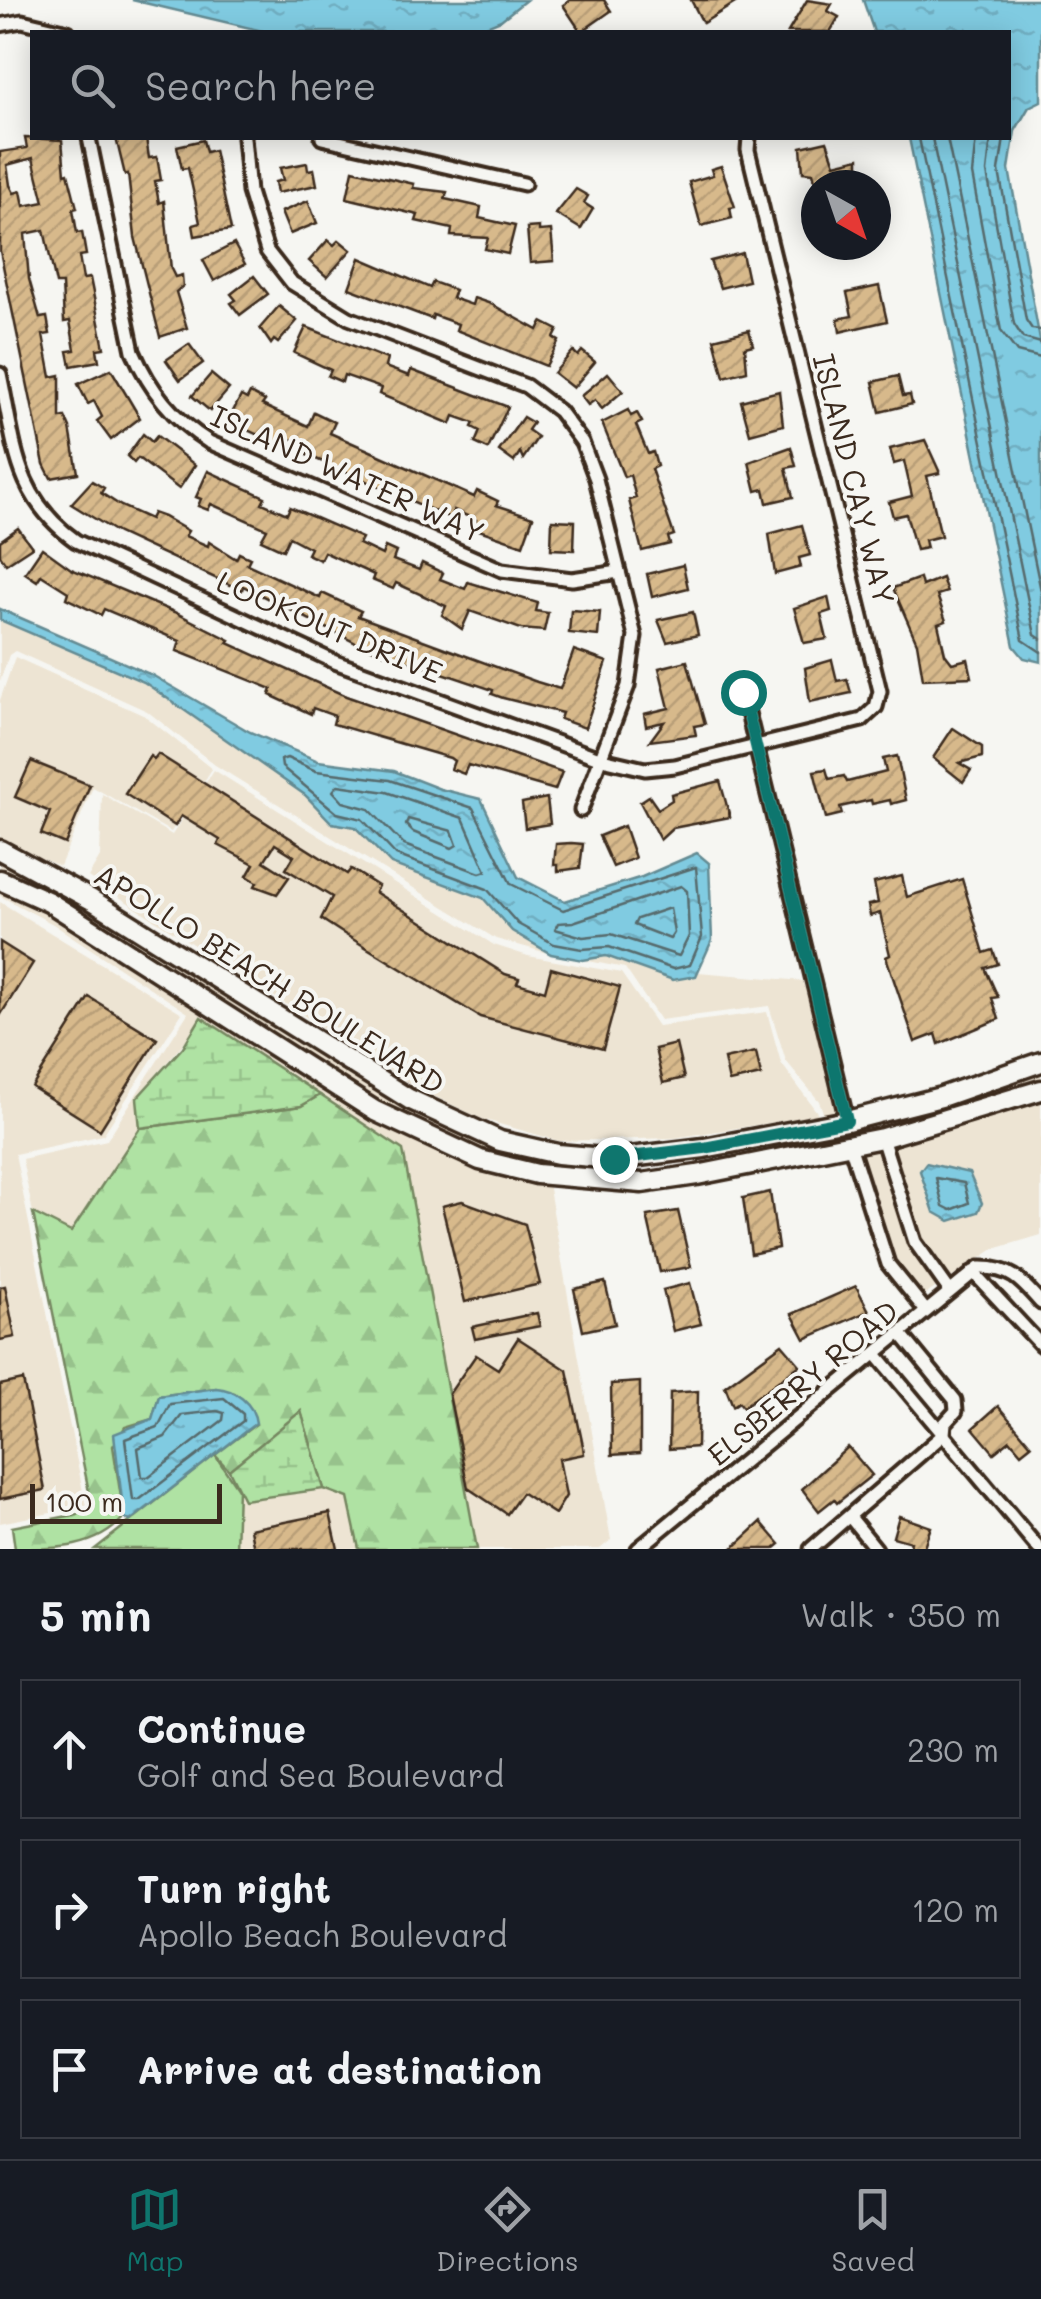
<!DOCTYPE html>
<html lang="en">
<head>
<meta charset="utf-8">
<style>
  body { margin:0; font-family:Mali,sans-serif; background:#20242c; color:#f1f3f6 }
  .compass { position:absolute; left:801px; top:170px; width:90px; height:90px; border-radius:50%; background:#171b24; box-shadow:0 5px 25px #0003; rotate:140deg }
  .scale { position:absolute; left:30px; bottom:25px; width:192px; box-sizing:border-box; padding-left:10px; border:5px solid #3b2a1e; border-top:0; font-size:28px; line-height:35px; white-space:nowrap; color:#3b2a1e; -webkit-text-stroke:8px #f6f6f2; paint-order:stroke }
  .stop { position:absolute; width:30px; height:30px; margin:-22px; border:8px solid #0f766e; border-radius:50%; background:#fff }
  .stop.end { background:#0f766e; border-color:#fff; box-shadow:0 2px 10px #0008 }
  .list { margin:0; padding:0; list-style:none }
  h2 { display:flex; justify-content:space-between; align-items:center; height:130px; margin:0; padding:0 40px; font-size:42px }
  h2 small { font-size:32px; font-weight:400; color:#9ea1a6 }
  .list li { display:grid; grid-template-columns:65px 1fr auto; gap:30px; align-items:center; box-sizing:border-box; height:140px; margin:0 20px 20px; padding:0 20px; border:2px solid #363941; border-radius:0px }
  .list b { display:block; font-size:38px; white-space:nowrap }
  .list p { margin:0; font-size:32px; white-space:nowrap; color:#9ea1a6 }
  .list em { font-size:32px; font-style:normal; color:#9ea1a6 }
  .icon { flex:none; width:55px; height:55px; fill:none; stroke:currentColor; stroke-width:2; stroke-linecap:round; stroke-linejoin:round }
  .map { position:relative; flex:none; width:1041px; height:1549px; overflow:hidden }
  .search { position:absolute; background:#171b24; box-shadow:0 5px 25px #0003; left:30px; right:30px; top:30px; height:110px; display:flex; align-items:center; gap:25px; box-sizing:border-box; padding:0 35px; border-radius:0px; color:#9ea1a6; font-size:38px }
  .sheet { height:610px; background:#171b24 }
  nav { display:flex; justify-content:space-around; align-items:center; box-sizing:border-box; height:140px; border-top:2px solid #363941; background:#171b24; font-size:28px; color:#9ea1a6 }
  nav a { display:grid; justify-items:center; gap:5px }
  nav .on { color:#0f766e }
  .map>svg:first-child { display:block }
</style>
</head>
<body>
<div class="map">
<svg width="1041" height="1549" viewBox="0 0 1041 1549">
  <defs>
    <pattern id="forest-firs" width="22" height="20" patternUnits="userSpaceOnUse" patternTransform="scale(2.5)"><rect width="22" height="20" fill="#afe2a3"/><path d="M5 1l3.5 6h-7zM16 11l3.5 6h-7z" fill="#97c28c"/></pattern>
    <pattern id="wetland-marsh" width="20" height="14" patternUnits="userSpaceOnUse" patternTransform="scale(2.5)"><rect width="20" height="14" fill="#afe2a3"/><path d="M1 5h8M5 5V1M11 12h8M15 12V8" fill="none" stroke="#97c28c"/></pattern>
    <pattern id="water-ripples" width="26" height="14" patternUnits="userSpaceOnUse" patternTransform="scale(2.5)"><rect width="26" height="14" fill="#80cbe1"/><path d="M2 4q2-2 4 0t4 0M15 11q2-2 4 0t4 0" fill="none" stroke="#70aec1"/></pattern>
    <pattern id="building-hatch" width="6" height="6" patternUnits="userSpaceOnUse" patternTransform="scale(2.5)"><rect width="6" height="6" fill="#d7b98b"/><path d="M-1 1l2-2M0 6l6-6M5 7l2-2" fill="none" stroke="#b99f78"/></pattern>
  </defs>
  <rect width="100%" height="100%" fill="#f6f6f2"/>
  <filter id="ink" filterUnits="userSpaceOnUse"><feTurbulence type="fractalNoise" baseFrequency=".01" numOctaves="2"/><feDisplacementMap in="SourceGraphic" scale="20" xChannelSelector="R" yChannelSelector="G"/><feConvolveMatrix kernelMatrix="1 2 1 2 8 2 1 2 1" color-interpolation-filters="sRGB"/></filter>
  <g filter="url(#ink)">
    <!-- built -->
    <g fill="#ede4d3">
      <path d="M0,620L144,682L305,795L332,823L355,827L391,864L483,898L512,931L551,954L496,939L215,765L147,711L15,651L9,655L0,681Z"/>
      <path d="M15,657L145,716L212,769L171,832L93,787L60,866L0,842V700Z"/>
      <path d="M214,770L494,945L528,956L621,973L658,1026L767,1012L781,1063L819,1115L674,1138L559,1141L482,1119L415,1087L88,877L100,857L102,794L172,835Z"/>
      <path d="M0,858L110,919L406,1105L498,1148L695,1158L585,1173L482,1154L378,1105L0,872Z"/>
      <path d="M0,887L46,908L372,1118L478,1167L548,1183L611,1540L600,1549H477L403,1150L269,1060L191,1034L137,1098L140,1128L71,1232L33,1213L22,1159L107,1140L188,1013L53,924L0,896Z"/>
      <path d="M0,902L182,1013L103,1135L15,1154L86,1506L0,1523Z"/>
      <path d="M606,956L651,973L696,976L698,972L803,981L838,1115L825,1118L819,1101L786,1061L769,1006L660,1020L625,968L583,960Z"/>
      <path d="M1041,1072V1082L881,1130L875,1127Z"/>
      <path d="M1041,1098V1235L994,1249L949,1279L921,1239L890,1143Z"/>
      <path d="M877,1146L908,1243L938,1286L922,1297L894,1261L864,1169L858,1150Z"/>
      <path d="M324,1489L348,1498L359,1549H236L238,1490L244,1499Z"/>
    </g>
    <!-- grass -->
    <path fill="#afe2a3" stroke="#758660" stroke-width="2.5" d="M215,1455L238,1489L236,1549H95Z"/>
    <!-- forest -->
    <path fill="url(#forest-firs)" stroke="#758660" stroke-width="2.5" d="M320,1095L403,1150L477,1549H359L348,1498L324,1489L301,1412L229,1470L215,1455L256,1424L235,1393L216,1388L159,1396L152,1419L125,1427L113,1446L124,1517C97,1549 56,1549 15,1549L12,1527L88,1512L92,1507L33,1213L71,1232L140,1128L301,1106Z"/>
    <!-- wetland -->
    <g fill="url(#wetland-marsh)" stroke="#758660" stroke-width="2.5">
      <path d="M201,1017L320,1095L301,1106L140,1128L137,1098L183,1047Z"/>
      <path d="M301,1411L324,1489L244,1500L229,1470Z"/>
    </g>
    <!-- water -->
    <g fill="url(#water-ripples)" stroke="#648b93" stroke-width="2.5">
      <path d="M132,0H526L501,20L472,32H267Z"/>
      <path d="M863,0H1041V101L1029,107L1015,131L1009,169L1041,346V662L1024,658L1014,646L909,138H1008V32H874Z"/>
      <path d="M0,609L152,675L250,732L318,761L394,771L440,789L481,799L518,877L565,901L642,877L697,853L709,863L712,940L696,976L673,980L606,956L583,960L551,954L512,931L483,898L391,864L355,827L332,823L305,795L144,682L0,620Z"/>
      <path d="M926,1163L969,1173L982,1203L978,1212L950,1221L934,1212L920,1171Z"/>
      <path d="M216,1388C235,1389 254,1404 256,1423L130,1521L124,1517L114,1434L152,1419L159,1396Z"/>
    </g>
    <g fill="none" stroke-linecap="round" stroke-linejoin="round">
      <!-- shore -->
      <g stroke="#576a6c" stroke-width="2.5">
        <path d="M919,138L1023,640L1041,652"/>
        <path d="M932,138L1035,635L1041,639"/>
        <path d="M947,138L1041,591"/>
        <path d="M976,138L972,174L1001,331L1017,352L1041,358"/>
        <path d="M991,138L987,172L1014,324L1023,338L1041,343"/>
        <path d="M1004,138L999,171L1026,320L1032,329L1041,330"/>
        <path d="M287,758L316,771L390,780L473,808L511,884L563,910L696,867L702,937L690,965L673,969L609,947L582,949L554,944L518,924L487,889L396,855L362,819L337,813L282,767L281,760Z"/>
        <path d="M338,785L387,792L463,818L486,871L480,873L404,845L369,809L343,802L333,791Z"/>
        <path d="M408,819L452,831L457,845L452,848L413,832L406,825Z"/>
        <path d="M681,886L687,891L689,936L679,956L611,934L583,937L555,929L558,923L573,922Z"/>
        <path d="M670,908L674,933L670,939L634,925L637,919Z"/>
        <path d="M936,1178L964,1183L969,1203L951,1210L943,1206Z"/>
        <path d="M224,1398L243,1414V1421L139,1500H133L125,1439L158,1427L170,1404Z"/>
        <path d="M217,1411L224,1413L223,1420L148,1477H142L138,1448L165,1437L182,1415Z"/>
      </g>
    </g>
    <!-- building -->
    <g fill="url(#building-hatch)" stroke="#3b2a1e" stroke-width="2.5" fill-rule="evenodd">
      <path d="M570,0H604L611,11L581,32L563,5Z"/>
      <path d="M691,0H740L703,23Z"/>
      <path d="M807,0L832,4L828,11L839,17L830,32H788Z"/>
      <path d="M25,138L62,140L65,174L68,173L77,208L73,209L77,233L82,232L86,255L79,256L83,279L90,278L104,348L97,349L99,361L71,366L68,351L75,350L70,321L64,322L62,284H56L44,230L25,234L29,279L40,318L47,317L50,334L43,335L51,377L60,375V418L65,417L70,428L78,473L51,478L44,464L0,251V152L27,148ZM33,158L44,202L24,206L21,191L14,193L10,185L7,165Z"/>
      <path d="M116,138H146L149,158L157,157L161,180L155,181L159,203L164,201L171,269L175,277L182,275L183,286L176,292L187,328L160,337L135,237L128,174L125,175Z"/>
      <path d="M203,140L206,152L214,150L231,230L195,236L193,225L200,223L198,213L188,168L182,169L177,146Z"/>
      <path d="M827,141L835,164L859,158V177L816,185L813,173L803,172L801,147Z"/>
      <path d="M307,163L308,170L314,169L317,185L277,193L275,182L283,180L280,168Z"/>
      <path d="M721,166L735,207L730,208L732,218L701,226L689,182L713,175L711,169Z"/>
      <path d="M353,170L414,184L413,188L447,192L445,199L481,207L479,218L515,226L508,254L485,249L488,238L451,236L452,229L416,221L418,215L347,198Z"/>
      <path d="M576,189L588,196L584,203L593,209L581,229L556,214Z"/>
      <path d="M308,201L317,223L290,234L281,212Z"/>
      <path d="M539,227V231L551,230L554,261L530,263L527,228Z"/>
      <path d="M328,240L334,245L339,240L351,250L327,277L309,261Z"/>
      <path d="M234,244L245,264L214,281L203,260Z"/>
      <path d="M742,253L748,281L720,288L710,261Z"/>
      <path d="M360,258L430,288L433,282L455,290L452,298L472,305L474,298L491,304L538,330L542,322L558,330L554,338L559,341L546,366L456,330L458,324L433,315L432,319L349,288Z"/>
      <path d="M254,276L268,294L240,315L231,303L236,300L231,294Z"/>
      <path d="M879,286L887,321L840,332L838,319L852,316L847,293Z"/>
      <path d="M279,306L297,321L278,343L274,340L271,344L260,328Z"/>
      <path d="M306,327L387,359L385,367L409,376L411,370L508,407L488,449L475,443L480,431L472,427L474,423L454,416L451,424L379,394L381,388L344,375L342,382L328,376L331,370L294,353Z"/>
      <path d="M749,330L753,345L745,347L747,371L724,377L714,339Z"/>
      <path d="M189,344L203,363L180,380L166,360Z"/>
      <path d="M573,351L578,356L582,351L595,362L573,388L554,373Z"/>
      <path d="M111,369L140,418L111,440L97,421L102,417L94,401L88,404L78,384Z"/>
      <path d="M608,373L623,391L602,409L595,400L588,405L581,396Z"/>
      <path d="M211,374L229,389L210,411L192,396Z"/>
      <path d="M898,376L903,396L910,395L912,404L880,412L873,382Z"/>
      <path d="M779,391L783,425L750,434L741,401Z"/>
      <path d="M250,393L265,401L262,405L308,426L314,412L335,422L330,433L474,497L477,491L498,501L496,505L533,517L523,545L473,528L476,520L454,510L450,518L307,455L310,448L288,438L284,447L228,421L241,396L247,399Z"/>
      <path d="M628,410L631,416L637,413L642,422L636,425L648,454L653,452L657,466L651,469L674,535L668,537L670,544L642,551L629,500L636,498L630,475L624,477L602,423Z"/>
      <path d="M523,417L533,423L528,430L538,437L523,459L520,452L514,462L499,451Z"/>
      <path d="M143,434L152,442L157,436L195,465L179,489L138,458L134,463L127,456Z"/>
      <path d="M925,440L940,473L927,476L941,536L925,540L927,548L916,550L906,514L893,517L889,502L912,496L904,461L894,464L890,449Z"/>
      <path d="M791,447L796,466L786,468L793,497L767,503L764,489L756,491L749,462Z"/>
      <path d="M208,471L265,497L262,503L287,514L290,507L362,538L359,544L382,555L385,547L396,552L393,560L419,570L422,563L443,573L440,579L465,589L468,582L538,603L536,611L548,613L544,631L521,629L470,611L462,629L442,615L446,606L396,583L393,589L372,580L374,575L324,552L320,560L307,554L310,548L289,537L283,550L261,540L267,529L211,504L208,510L198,506L201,499L196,497Z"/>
      <path d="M92,481L104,488L101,493L121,506L150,519L153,513L164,517L188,531L185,536L208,546L209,542L236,559L239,553L250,558L247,564L320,598L322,593L337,600L361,611L358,616L537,682L560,689L574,650L607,662L585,728L560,719L562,713L503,698L492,694L493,690L360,645L243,586L242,590L228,584L118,533L71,504Z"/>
      <path d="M552,520L575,521L574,550L551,549Z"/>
      <path d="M802,525L810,555L799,558L801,567L775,574L769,534Z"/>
      <path d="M18,528L32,547L6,564L0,555V541Z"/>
      <path d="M42,548L71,569L174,612L230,640L228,643L346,696L562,772L555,790L468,765L464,774L451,769L454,761L450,758L333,724L335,716L313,708L311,714L270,695L272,689L177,651L180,641L104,609L101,615L66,598L68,592L41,575L37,581L25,573Z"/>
      <path d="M683,565L688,588L652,597L647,574Z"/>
      <path d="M920,578L922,586L942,578L947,592L937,595L946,621L938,624L945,654L952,663L968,659L972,677L923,679L917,643L893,588Z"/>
      <path d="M828,597L831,611L821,614L827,639L804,643L794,608Z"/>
      <path d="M571,610L600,612L598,636L569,633Z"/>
      <path d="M693,612L698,635L667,642L658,620Z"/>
      <path d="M832,660L837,681L847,679L851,693L810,702L805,668Z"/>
      <path d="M687,661L705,724L694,726L696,735L650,741L664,722L646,726L644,714L669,708L659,668Z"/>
      <path d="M953,728L982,747V757L959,763L971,770L963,782L933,758Z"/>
      <path d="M158,754L347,874L351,869L378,886L375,892L505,974L519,978L517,983L545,991L551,968L620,987L603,1049L480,1017L341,932L321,919L332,897L286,869L294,856L275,844L264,861L289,877L277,894L255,886L257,882L247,876L254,864L218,845L220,840L181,816L175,826L125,794L150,756L154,759Z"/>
      <path d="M897,756L906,800L891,804L890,800L872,804L871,800L840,807L842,814L826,818L814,771L826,769L829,779L844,776L847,782L886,772L883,759Z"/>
      <path d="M31,761L90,785L65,844L41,834L50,812L15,797Z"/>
      <path d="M720,781L730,817L673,828L660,840L640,802L649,796L658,809L672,800L671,794Z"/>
      <path d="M547,798L550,824L525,828L522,803Z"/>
      <path d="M624,826L635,858L613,867L599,836Z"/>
      <path d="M571,843L583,844L580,868L558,871V865H554L556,844Z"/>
      <path d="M902,876L907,897L962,879L984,953L993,950L998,964L985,968L998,997L992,998L999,1019L939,1044L936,1034L915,1042L886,957L890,955L880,913L870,916L868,905L878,903L874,883Z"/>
      <path d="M0,942L33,963L0,1016Z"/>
      <path d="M89,997L157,1039L100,1130L32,1087Z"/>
      <path d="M676,1044L684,1078L663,1083L655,1049Z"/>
      <path d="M756,1052L761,1075L729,1082L724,1059Z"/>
      <path d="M770,1192L778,1248L751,1254L743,1198Z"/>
      <path d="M462,1201L525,1224L540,1284L465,1302L442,1206Z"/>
      <path d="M678,1211L691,1267L660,1272L647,1216Z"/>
      <path d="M605,1282L615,1324L583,1331L574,1289Z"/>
      <path d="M690,1283L701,1324L673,1331L663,1290Z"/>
      <path d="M5,1286L15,1337L0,1340V1287Z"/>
      <path d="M856,1286L869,1311L805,1339L792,1314Z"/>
      <path d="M537,1313L540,1326L475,1339L472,1327Z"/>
      <path d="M518,1338L567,1370L583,1446L584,1454L559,1459L566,1496L555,1514L522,1493L507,1514L468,1488L449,1394L476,1355L498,1369Z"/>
      <path d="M782,1344L800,1365L743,1407L739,1402L733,1406L725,1386Z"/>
      <path d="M23,1380L45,1490L0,1499V1385Z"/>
      <path d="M640,1382V1453L612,1455L611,1384Z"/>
      <path d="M698,1391L697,1447L669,1449L670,1393Z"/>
      <path d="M998,1406L1031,1445L1021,1453L1010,1440L994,1453L973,1428Z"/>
      <path d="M848,1447L872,1475L837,1503L834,1499L819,1511L802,1489Z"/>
      <path d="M330,1513L338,1549H254L250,1529Z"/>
      <path d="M899,1516L931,1527L923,1549H909L911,1542L893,1537Z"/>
      <path d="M761,1522L780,1544L774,1549H732Z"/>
    </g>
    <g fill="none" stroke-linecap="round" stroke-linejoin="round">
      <defs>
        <g id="street">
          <path d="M0,25L22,21L68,32"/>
          <path d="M89,138L133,351C150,390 173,419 209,442L502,570L572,579L619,572"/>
          <path d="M244,138L249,192L267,251L292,283L349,318L526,386L559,411L582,442L596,479L635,636L628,686L581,810"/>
          <path d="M322,138L524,184"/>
          <path d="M0,374C15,444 14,497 76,541L335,662L602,759L645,769L675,766L862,720L876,707L880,691L748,150L749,138"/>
          <path d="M743,692L847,1121"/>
          <path d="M882,1138L915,1242L949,1290"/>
          <path d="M850,1145L888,1264L926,1311"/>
          <path d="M973,1272L1041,1345"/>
          <path d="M876,1354L1039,1549"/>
          <path d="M850,1517L876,1549"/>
          <path d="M638,1549L979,1268C1010,1267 1021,1280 1041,1303"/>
          <path d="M811,1549L944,1434L945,1423L956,1411L955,1400L901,1334"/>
        </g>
        <g id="secondary">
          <path d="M0,850L92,900L409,1099L500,1141L558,1154L614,1159L704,1148L847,1121L941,1097L1041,1062"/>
          <path d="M0,880L49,902L375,1111L480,1160L537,1174L642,1183L697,1175L882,1138L1041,1090"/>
        </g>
      </defs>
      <!-- street casing -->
      <use href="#street" stroke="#3b2a1e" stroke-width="19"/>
      <!-- secondary casing -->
      <use href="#secondary" stroke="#3b2a1e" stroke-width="25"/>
      <!-- street -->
      <use href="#street" stroke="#f6f6f2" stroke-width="11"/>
      <!-- secondary -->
      <use href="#secondary" stroke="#f6f6f2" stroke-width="18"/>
    </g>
  </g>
  <g fill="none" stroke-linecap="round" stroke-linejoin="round" filter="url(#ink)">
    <!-- route -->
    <path stroke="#0f766e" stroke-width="12" d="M614,1159L704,1148L847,1121L743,692"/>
  </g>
  <g text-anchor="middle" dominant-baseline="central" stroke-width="8" stroke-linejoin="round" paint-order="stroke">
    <!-- street labels -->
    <g font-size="30" fill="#3b2a1e" stroke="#f6f6f2">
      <text transform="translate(348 473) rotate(24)">ISLAND WATER WAY</text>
      <text transform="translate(855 479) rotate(76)">ISLAND CAY WAY</text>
      <text transform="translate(330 626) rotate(23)">LOOKOUT DRIVE</text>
      <text transform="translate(270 978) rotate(32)">APOLLO BEACH BOULEVARD</text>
      <text transform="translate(802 1382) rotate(-40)">ELSBERRY ROAD</text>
    </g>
  </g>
</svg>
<svg class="compass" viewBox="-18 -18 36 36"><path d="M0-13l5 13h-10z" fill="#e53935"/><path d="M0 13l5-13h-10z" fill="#9ea1a6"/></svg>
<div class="scale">100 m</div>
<div class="stop" style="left:743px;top:692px"></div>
<div class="stop end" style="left:614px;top:1159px"></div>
<div class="search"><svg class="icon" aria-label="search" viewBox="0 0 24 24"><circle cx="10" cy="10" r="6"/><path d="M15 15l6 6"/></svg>Search here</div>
</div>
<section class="sheet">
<h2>5 min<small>Walk · 350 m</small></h2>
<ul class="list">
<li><svg class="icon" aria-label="ahead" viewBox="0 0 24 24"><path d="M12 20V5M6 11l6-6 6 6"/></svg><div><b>Continue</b><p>Golf and Sea Boulevard</p></div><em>230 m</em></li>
<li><svg class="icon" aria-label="right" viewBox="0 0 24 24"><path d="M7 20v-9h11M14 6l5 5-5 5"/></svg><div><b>Turn right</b><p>Apollo Beach Boulevard</p></div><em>120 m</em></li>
<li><svg class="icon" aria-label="arrive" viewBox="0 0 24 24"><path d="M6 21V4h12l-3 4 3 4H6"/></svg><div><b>Arrive at destination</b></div></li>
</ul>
</section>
<nav>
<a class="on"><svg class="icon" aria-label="map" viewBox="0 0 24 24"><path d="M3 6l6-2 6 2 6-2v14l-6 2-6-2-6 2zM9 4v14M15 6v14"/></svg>Map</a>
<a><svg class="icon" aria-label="directions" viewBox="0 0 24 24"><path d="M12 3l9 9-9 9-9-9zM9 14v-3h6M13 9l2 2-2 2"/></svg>Directions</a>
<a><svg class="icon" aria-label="saved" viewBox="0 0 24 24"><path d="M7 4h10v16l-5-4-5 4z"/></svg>Saved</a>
</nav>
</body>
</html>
